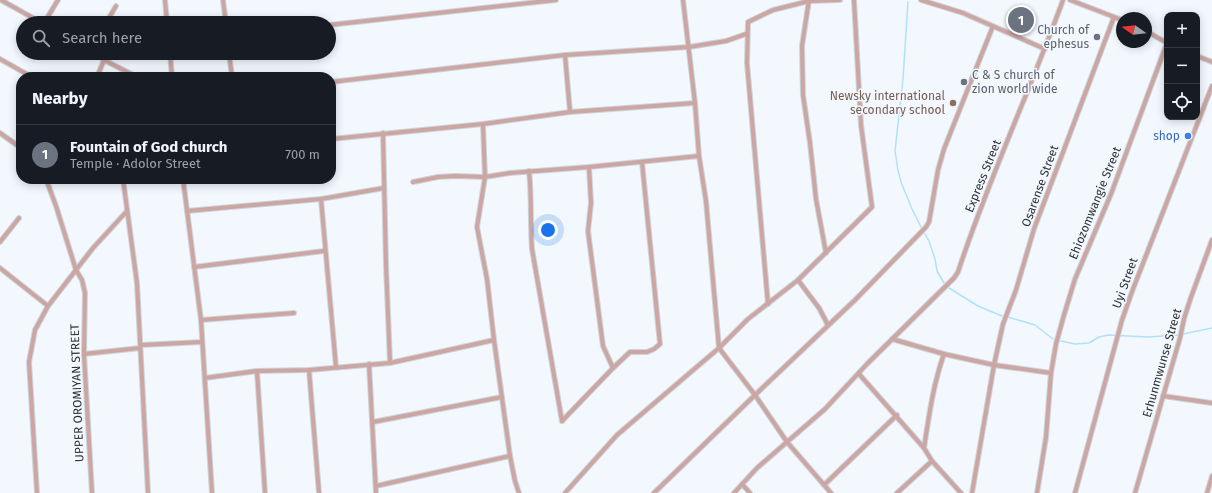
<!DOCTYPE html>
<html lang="en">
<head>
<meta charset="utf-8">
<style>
  body { margin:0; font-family:"Fira Sans",sans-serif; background:#20242c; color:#f1f3f6 }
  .controls { position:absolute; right:12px; top:12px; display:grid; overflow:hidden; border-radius:8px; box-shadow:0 2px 10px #0003 }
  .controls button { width:36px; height:36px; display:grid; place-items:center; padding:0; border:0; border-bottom:1px solid #363941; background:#171b24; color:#f1f3f6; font:20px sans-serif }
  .compass { position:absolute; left:1116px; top:12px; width:36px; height:36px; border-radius:50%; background:#171b24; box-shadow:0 2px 10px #0003; rotate:284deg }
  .you { position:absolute; left:548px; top:230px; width:14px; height:14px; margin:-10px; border:3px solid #fff; border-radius:50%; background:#1a73e8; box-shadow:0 0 0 6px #1a73e833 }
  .badge { display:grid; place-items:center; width:26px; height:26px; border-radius:50%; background:#4c5fd4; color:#fff; font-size:13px; font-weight:700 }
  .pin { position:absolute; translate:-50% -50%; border:2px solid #fff; box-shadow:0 1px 4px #0006 }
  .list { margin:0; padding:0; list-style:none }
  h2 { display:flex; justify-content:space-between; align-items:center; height:52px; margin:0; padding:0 16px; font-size:17px }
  h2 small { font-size:13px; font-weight:400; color:#9ea1a6 }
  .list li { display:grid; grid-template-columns:26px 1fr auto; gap:12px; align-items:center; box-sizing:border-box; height:60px; padding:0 16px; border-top:1px solid #363941 }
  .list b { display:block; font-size:15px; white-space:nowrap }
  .list p { margin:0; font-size:13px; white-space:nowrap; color:#9ea1a6 }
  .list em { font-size:13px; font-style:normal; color:#9ea1a6 }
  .icon { flex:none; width:22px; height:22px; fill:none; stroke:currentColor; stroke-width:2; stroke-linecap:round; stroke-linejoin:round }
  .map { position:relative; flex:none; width:1212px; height:493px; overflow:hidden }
  .search { position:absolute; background:#171b24; box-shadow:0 2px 10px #0003; left:16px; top:16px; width:320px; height:44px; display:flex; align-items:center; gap:10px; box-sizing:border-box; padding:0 14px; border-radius:22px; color:#9ea1a6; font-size:15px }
  .panel { position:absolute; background:#171b24; box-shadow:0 2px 10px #0003; left:16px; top:72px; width:320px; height:112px; border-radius:16px }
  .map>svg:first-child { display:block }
</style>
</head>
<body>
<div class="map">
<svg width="1212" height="493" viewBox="0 0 1212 493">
  <rect width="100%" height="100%" fill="#f2f8fe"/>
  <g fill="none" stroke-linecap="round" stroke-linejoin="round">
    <!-- stream -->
    <g stroke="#b1e1f9" stroke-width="1.5">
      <path d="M908,2L903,79L895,151L898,170L901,182L912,209L921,227"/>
      <path d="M925,234L929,241L935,259L937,271L944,283"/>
      <path d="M949,288L978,306L1002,316"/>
      <path d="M1008,317L1035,325L1053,339"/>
      <path d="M1183,334L1212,328"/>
      <path d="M1061,341L1075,344L1089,343L1099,337L1108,335L1148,337L1179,335"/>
    </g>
    <defs>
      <g id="street">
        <path d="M1,0L42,23"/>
        <path d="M165,0L167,23"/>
        <path d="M223,0L226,23"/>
        <path d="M683,0L695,103L699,156"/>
        <path d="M809,0L802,46L803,95L810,143L816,199L826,253"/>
        <path d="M921,0L963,13L1045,49"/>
        <path d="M1070,0L1122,20"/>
        <path d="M44,23L58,0"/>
        <path d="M106,23L116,6"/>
        <path d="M329,25L556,0"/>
        <path d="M1146,31L1167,43"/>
        <path d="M95,53L104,60L137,77"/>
        <path d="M170,53L172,77"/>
        <path d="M229,53L232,77"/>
        <path d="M565,55L570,112"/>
        <path d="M1197,56L1212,62"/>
        <path d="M0,59L32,77"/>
        <path d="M97,77L104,60"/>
        <path d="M331,82L565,55L689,47L726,41L746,34"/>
        <path d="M483,124L485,177L477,227L487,279L494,340L510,456L515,481L519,493"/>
        <path d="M0,133L21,148"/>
        <path d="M331,139L483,124L570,112L695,103"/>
        <path d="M589,167L591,203L588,231L603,346L613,368"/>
        <path d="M529,171C532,197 530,223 532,249L562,421"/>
        <path d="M46,179L56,206L76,270L82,280L85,293L84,354L92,493"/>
        <path d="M123,179L137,283L148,493"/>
        <path d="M183,179L201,320L212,493"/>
        <path d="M413,182L438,177L455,176L485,177L510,173L589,167L699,156L706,201L719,348L755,395L787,442L831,493"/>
        <path d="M321,199L336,367"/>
        <path d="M187,211L321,199L384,188"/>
        <path d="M0,242L19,218"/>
        <path d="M194,267L324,251"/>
        <path d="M0,268L48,306"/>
        <path d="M798,280L819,308L828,325"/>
        <path d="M768,304L747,63L748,22L773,10L809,1L840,0"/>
        <path d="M201,320L294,313"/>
        <path d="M892,339L944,354L994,365L1051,373"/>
        <path d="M141,345L202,342"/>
        <path d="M84,354L140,348"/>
        <path d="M390,363L494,340"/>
        <path d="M369,364L376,493"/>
        <path d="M309,370L319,493"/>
        <path d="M257,371L265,493"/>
        <path d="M859,374L924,448L932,461L961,493"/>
        <path d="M205,378L257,371L309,370L390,363L386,265L383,133"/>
        <path d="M1163,396L1212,403"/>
        <path d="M562,421L613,368L630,352H647L654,349L660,344L642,162"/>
        <path d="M373,422L502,397"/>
        <path d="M924,448C929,416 933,385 944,354"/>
        <path d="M742,484L750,493"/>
        <path d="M824,485L897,415"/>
        <path d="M376,486L510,456"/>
        <path d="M37,493L29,362L35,330L48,306L93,248L127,211"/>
        <path d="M565,493L617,435L719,348L748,319L798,280L872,207L861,125L854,0"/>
        <path d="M654,493L755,395L856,299L926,227L929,222L938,170L944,149L993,26"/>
        <path d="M734,493L757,468L825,409L867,364L954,278L958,272C988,180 1030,91 1063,0"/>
        <path d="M897,493L932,461"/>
        <path d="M972,493L994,365L1003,324L1016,290L1034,229L1114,17"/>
        <path d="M1037,493L1046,437L1051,373L1056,344L1064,315L1075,279L1111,194L1167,43"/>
        <path d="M1075,493L1122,320L1133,289L1212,86"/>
        <path d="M1135,493L1180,338L1184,319L1190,300L1212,240"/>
        <path d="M1207,493L1212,476"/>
      </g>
    </defs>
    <!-- street casing -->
    <use href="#street" stroke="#cfd4da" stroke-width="6"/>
    <!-- street -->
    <use href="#street" stroke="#cba6a2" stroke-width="4"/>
  </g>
  <!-- markers -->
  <g fill="#6b7280" stroke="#f2f8fe" stroke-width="1.5">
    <circle cx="1097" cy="37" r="4"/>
    <circle cx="964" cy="82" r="4"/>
  </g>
  <circle fill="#8d6e63" stroke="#f2f8fe" stroke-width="1.5" cx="953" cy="103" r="4"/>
  <circle fill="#3f7fe0" stroke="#f2f8fe" stroke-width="1.5" cx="1188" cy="136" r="4"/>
  <g text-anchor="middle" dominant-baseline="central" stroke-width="3" stroke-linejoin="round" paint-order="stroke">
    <!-- worship labels -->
    <g font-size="12" fill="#5b616d" stroke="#f2f8fe" text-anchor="end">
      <text x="1089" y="30">Church of<tspan x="1089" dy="14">ephesus</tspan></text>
      <text x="972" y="75" text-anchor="start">C &amp; S church of<tspan x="972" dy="14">zion world wide</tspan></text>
    </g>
    <!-- education labels -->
    <g font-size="12" fill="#785e54" stroke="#f2f8fe" text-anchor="end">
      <text x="945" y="96">Newsky international<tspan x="945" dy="14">secondary school</tspan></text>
    </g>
    <!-- shop labels -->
    <g font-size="12" fill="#366cbe" stroke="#f2f8fe" text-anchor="end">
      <text x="1180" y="136">shop</text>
    </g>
    <!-- street labels -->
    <g font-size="12" fill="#2e3134" stroke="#f2f8fe">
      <text transform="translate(983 176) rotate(-68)">Express Street</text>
      <text transform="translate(1040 186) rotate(-70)">Osarense Street</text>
      <text transform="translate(1095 203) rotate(-68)">Ehiozomwangie Street</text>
      <text transform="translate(1125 283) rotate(-70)">Uyi Street</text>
      <text transform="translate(1162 363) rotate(-74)">Erhunmwunse Street</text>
      <text transform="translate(77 393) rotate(-92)">UPPER OROMIYAN STREET</text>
    </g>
  </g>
</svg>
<div class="controls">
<button>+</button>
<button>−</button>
<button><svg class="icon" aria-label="locate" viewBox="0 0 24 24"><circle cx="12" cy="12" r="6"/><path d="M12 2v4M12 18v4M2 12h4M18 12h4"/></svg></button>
</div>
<svg class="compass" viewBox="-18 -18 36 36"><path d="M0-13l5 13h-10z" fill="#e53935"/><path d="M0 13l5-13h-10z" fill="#9ea1a6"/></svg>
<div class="you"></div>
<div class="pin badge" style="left:1021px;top:20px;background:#6b7280">1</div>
<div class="search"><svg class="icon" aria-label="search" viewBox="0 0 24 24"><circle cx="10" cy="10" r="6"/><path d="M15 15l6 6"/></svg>Search here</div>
<section class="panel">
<h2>Nearby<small></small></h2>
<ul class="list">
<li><span class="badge" style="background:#6b7280">1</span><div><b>Fountain of God church</b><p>Temple · Adolor Street</p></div><em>700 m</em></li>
</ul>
</section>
</div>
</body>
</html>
